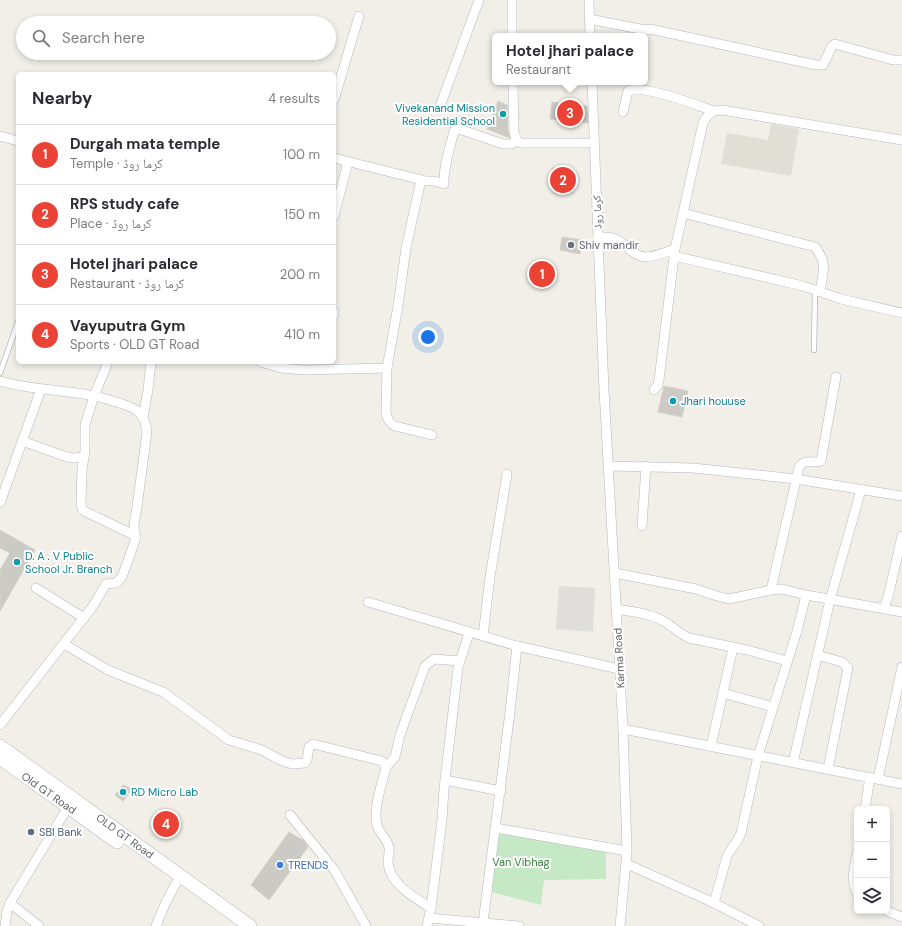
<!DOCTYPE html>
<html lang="en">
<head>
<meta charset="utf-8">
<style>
  body { margin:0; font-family:"DM Sans","Noto Naskh Arabic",sans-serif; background:#f7f7f7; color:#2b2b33 }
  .controls { position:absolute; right:12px; bottom:12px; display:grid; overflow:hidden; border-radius:6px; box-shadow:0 2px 6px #0003 }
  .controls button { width:36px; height:36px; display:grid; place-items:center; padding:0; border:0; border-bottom:1px solid #e1e1e2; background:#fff; color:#2b2b33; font:20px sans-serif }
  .you { position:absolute; left:428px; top:337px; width:14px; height:14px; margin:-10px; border:3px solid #fff; border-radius:50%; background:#1a73e8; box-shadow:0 0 0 6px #1a73e833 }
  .badge { display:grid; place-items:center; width:26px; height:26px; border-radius:50%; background:#ea4335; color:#fff; font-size:13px; font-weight:700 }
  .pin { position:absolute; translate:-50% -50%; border:2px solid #fff; box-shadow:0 1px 4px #0006 }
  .popup { position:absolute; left:492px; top:33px; width:156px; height:52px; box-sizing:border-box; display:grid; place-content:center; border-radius:6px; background:#fff; filter:drop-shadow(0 1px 3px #0005); font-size:13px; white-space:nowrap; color:#7c7c81 }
  .popup b { font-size:15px; color:#2b2b33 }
  .popup::after { content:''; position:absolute; left:50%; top:100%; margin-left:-8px; border:8px solid transparent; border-top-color:#fff }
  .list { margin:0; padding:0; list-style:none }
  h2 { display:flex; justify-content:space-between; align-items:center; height:52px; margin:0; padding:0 16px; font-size:17px }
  h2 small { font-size:13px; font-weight:400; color:#7c7c81 }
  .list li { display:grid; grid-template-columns:26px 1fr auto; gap:12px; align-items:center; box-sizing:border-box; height:60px; padding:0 16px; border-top:1px solid #e1e1e2 }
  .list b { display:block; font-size:15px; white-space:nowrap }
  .list p { margin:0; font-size:13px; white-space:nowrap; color:#7c7c81 }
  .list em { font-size:13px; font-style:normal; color:#7c7c81 }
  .icon { flex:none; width:22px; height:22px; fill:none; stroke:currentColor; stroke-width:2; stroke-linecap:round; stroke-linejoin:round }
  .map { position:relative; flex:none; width:902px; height:926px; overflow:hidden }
  .search { position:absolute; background:#fff; box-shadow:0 2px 6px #0003; left:16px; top:16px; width:320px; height:44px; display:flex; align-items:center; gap:10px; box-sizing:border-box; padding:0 14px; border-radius:22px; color:#7c7c81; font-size:15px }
  .panel { position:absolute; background:#fff; box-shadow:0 2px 6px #0003; left:16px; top:72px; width:320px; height:292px; border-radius:6px }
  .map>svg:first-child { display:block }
</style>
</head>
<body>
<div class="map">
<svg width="902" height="926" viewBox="0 0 902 926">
  <rect width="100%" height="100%" fill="#f1efe8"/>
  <!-- industrial -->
  <path fill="#e0deda" d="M559,586L595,588L593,632L556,629Z"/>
  <!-- education -->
  <path fill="#e1ded6" d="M771,124L799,129L791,176L721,164L727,133L768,140Z"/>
  <!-- green -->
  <path fill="#c5e8c5" d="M496,828L606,849V879L544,880L541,905L488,891Z"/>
  <!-- building -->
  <g fill="#cccac5" stroke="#d6d1c6">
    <path d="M498,101L507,105L508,132L510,138L487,129Z"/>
    <path d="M552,102L587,106L588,123L550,119Z"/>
    <path d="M552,168H572L573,193H554Z"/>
    <path d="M562,237L582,240L580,254L560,250Z"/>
    <path d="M539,267L547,269L544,281L536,279Z"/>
    <path d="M664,386L688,391L682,417L658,412Z"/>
    <path d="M0,530L35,550L0,611V570L10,553L0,548Z"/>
    <path d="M123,785L132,789L123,801L115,795Z"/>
    <path d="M289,832L304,841L308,847L269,900L251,885Z"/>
  </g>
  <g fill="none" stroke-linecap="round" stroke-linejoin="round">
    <defs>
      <g id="service">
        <path d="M814,350L815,290"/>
        <path d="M0,373L18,322"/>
      </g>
      <g id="minor">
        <path d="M512,0V36"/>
        <path d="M589,0L590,36"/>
        <path d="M589,19L645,30L650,29L816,65H823L832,46L835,44L893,60H902"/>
        <path d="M513,82L514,132L517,141L520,143H594"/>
        <path d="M592,82L604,390L623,729L627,851L620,926"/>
        <path d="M334,100L359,16"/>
        <path d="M439,109L479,0"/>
        <path d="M623,112L628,91C640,83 699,106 714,111"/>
        <path d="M0,136L18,141"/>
        <path d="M334,158L426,181H434L444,184C443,167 450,148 454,131L459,129L462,130L503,144H511L517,141"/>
        <path d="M421,180L406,248L398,306L387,368L386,412C387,419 389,423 395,426L432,435"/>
        <path d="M683,213L815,247C828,263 823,272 820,291"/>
        <path d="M334,216L348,162"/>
        <path d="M598,237C604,237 610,236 616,239C627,244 631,255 645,257C655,257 665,252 675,249"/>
        <path d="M674,256L803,286L841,299L902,313"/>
        <path d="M334,312V315"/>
        <path d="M107,362L106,367L94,396L85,425V450L82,470L81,505L83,510L86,512L136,536"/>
        <path d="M261,362L281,368L304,370L387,368"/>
        <path d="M0,381C38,392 79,389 116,402C123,404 130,406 136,410C144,416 146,423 147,432L137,507L134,524L135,541L122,577L116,583L106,584L93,606L0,725"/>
        <path d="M654,390L658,385L659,380L675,249L703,123C708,113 712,111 722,110L902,140"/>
        <path d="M143,417L148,390L151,362"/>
        <path d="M22,441L67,457L72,458L84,457"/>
        <path d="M608,466L693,468L796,479L902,496"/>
        <path d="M0,503L41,389"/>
        <path d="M642,526L646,466"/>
        <path d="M615,573L696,589L717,596L729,599L771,590L782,589L806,595L902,612"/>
        <path d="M36,588L84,618"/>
        <path d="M771,590L799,467C805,458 813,464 821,461L836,377"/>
        <path d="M368,602L517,646L619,669"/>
        <path d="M884,608L888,597L902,536"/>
        <path d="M616,609C632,612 651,613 665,622C673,627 680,634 689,638L747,650L787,661"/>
        <path d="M483,636L490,577L507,474"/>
        <path d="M64,644L108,670L163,692L229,740L262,750L282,761L292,764L305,763L307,760L309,747L313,744L382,761L386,767C382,785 373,807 377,825C379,833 387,839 389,847C390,852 388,856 388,862C389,884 415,898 431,908"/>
        <path d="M817,655L842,662L848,668L828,769"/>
        <path d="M723,693L773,707"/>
        <path d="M623,729L902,784"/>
        <path d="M711,746L733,648"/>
        <path d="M793,763L830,600L861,490"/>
        <path d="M386,767L395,757L400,735L425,666L434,659L460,661"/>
        <path d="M878,779L902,667"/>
        <path d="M445,780L501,791"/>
        <path d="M865,809L870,777"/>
        <path d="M290,815L335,871L366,926"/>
        <path d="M496,828L627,851"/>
        <path d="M857,853C855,865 850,881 857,893"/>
        <path d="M627,864L714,903L759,926"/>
        <path d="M10,903L39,926"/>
        <path d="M714,903L727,856C731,848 738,842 741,833L758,756L797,631L806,595"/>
        <path d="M887,911L902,917"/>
        <path d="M429,918L519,926"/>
        <path d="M483,923L510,712L517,646"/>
        <path d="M5,926L7,911L10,903L68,807"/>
        <path d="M156,926L165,904L176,883"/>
        <path d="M427,926L431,908L442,820L444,789L458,668L469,633"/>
      </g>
      <g id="secondary">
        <path d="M0,746L250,926"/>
        <path d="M0,758L117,842"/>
      </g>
    </defs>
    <!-- service casing -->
    <use href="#service" stroke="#b5b8bc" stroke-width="6"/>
    <!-- minor casing -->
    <use href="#minor" stroke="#b5b8bc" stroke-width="10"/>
    <!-- secondary casing -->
    <use href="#secondary" stroke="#b6babf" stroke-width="14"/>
    <!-- service -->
    <use href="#service" stroke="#fff" stroke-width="4.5"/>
    <!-- minor -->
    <use href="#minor" stroke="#fff" stroke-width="9"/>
    <!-- secondary -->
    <use href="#secondary" stroke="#fff" stroke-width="13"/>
  </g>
  <!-- markers -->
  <g fill="#0f9aa8" stroke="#fff" stroke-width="1.5">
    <circle cx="503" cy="114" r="4"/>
    <circle cx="673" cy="401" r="4"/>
    <circle cx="17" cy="562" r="4"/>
    <circle cx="123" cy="792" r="4"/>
  </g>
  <circle fill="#6b7280" stroke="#fff" stroke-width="1.5" cx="571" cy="245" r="4"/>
  <circle fill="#5c6f8a" stroke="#fff" stroke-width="1.5" cx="31" cy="832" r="4"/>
  <circle fill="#3f7fe0" stroke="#fff" stroke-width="1.5" cx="280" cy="865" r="4"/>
  <g text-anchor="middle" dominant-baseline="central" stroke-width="4" stroke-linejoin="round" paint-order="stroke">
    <!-- culture labels -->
    <g font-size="11" fill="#0d838f" stroke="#fff" text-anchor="start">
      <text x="495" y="108" text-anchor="end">Vivekanand Mission<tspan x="495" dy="13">Residential School</tspan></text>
      <text x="681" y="401">Jhari houuse</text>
      <text x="25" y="556">D. A . V Public<tspan x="25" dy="13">School Jr. Branch</tspan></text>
      <text x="131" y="792">RD Micro Lab</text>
    </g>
    <!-- street labels -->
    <g font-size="11" fill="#5f6368" stroke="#fff">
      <text transform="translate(597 212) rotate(-92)">کرما روڈ</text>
      <text transform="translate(619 658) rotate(-93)">Karma Road</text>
      <text transform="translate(49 793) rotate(35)">Old GT Road</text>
      <text transform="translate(125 836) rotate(36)">OLD GT Road</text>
    </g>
    <!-- worship labels -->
    <g font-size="11" fill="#5b616d" stroke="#fff" text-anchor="start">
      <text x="579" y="245">Shiv mandir</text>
    </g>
    <!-- service labels -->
    <g font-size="11" fill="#4e5e75" stroke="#fff" text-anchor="start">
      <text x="39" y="832">SBI Bank</text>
    </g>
    <!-- park labels -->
    <g font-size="11" fill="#348238" stroke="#fff">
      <text x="521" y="862">Van Vibhag</text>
    </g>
    <!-- shop labels -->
    <g font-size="11" fill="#366cbe" stroke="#fff" text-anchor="start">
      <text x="288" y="865">TRENDS</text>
    </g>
  </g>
</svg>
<div class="controls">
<button>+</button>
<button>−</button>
<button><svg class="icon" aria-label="layers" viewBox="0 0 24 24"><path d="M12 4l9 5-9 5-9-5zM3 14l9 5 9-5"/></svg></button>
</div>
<div class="you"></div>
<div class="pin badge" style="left:542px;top:274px">1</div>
<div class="pin badge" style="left:563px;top:180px">2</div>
<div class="pin badge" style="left:570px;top:113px">3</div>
<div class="popup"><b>Hotel jhari palace</b>Restaurant</div>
<div class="pin badge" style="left:166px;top:824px">4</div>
<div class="search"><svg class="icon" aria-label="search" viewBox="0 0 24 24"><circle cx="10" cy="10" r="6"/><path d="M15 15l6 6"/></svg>Search here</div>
<section class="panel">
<h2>Nearby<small>4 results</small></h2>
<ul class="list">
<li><span class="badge">1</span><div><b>Durgah mata temple</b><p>Temple · کرما روڈ</p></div><em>100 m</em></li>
<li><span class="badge">2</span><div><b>RPS study cafe</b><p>Place · کرما روڈ</p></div><em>150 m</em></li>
<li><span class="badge">3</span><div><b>Hotel jhari palace</b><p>Restaurant · کرما روڈ</p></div><em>200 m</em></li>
<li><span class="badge">4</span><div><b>Vayuputra Gym</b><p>Sports · OLD GT Road</p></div><em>410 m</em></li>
</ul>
</section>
</div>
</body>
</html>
